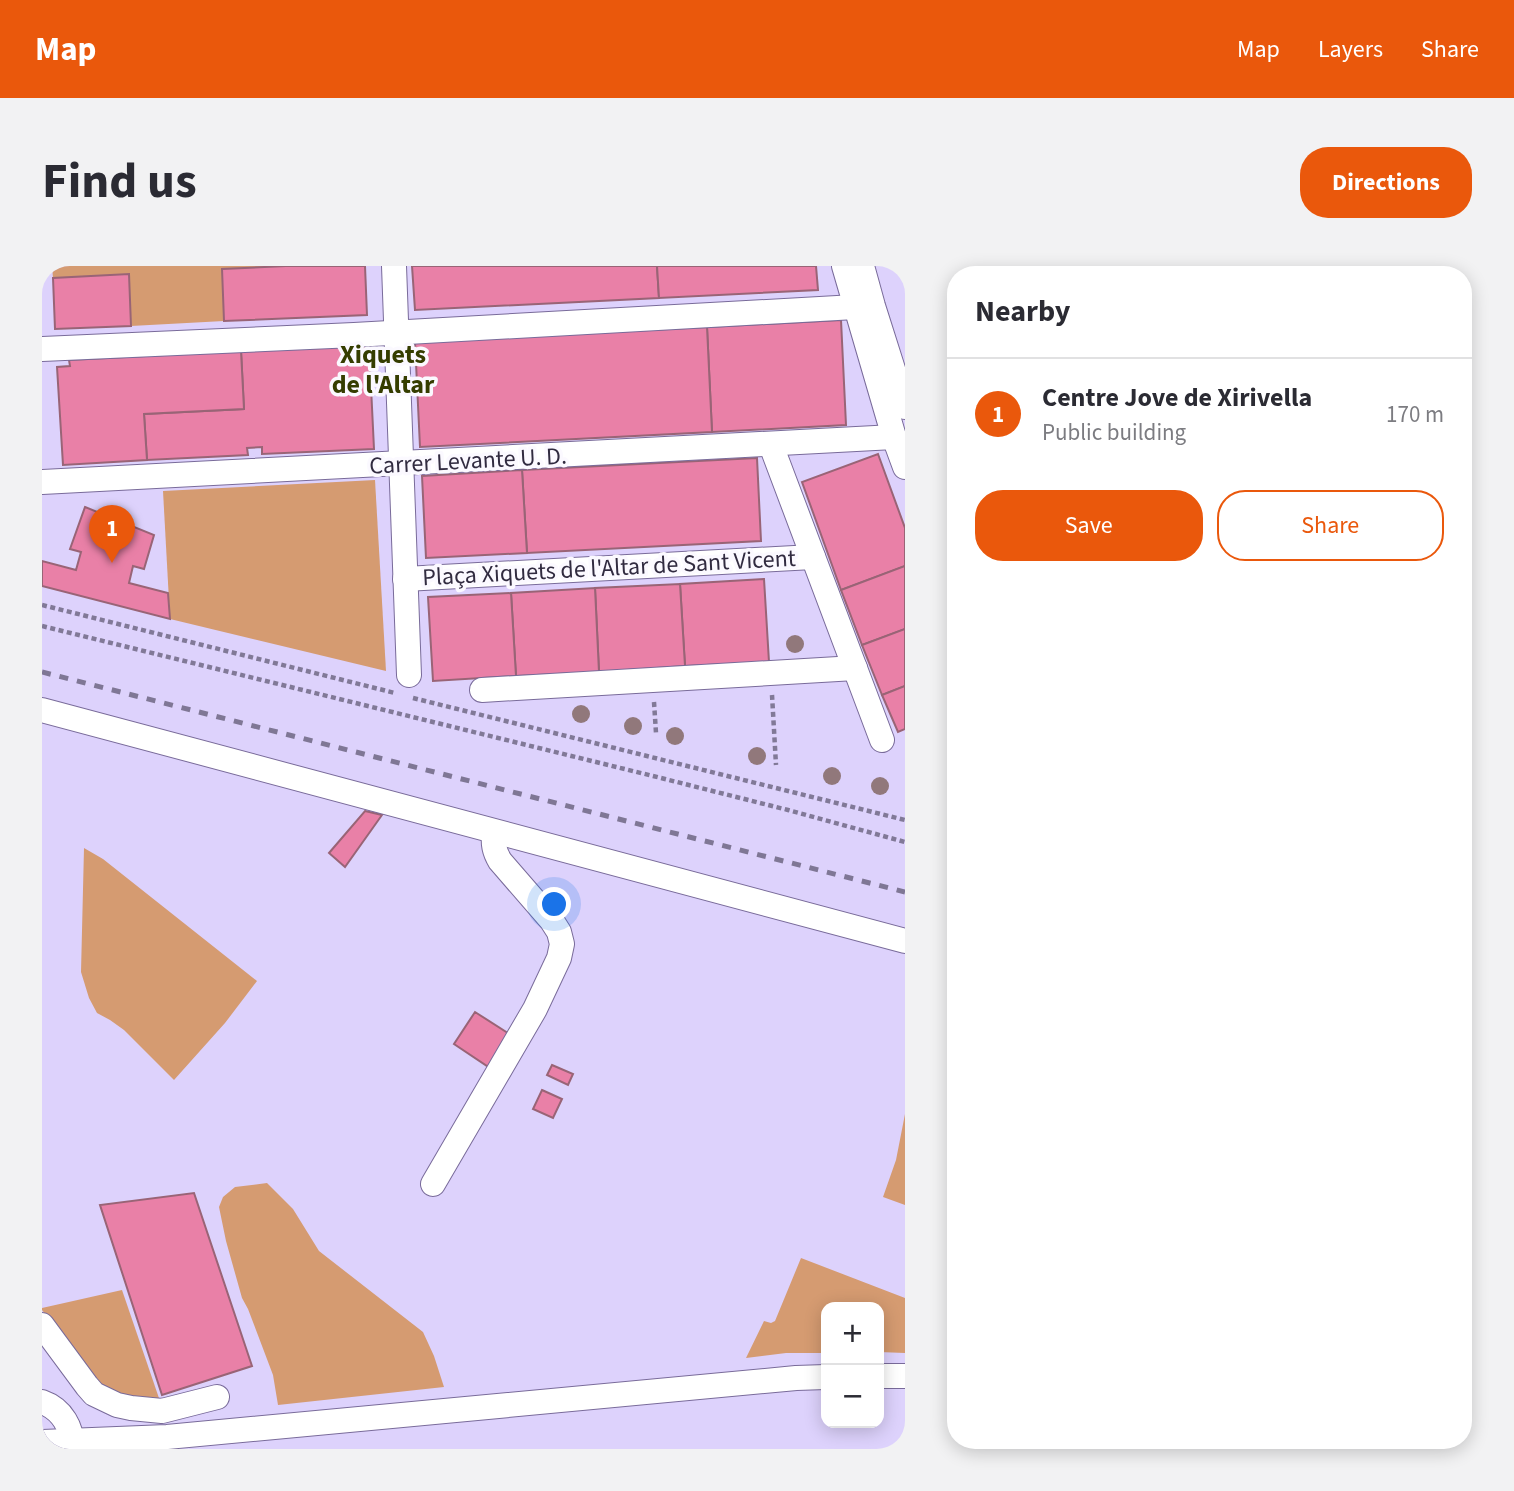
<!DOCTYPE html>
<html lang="en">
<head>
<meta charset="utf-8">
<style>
  body { margin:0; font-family:"Source Sans 3",sans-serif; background:#f2f2f3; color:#2b2b33 }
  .controls { position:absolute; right:21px; bottom:21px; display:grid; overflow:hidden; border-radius:14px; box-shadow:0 4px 18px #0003 }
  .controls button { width:63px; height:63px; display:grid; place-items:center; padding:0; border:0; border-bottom:2px solid #e1e1e2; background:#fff; color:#2b2b33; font:35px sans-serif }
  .you { position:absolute; left:513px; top:639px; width:24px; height:24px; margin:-18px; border:5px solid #fff; border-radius:50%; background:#1a73e8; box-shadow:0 0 0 10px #1a73e833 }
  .badge { display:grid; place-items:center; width:46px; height:46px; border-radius:50%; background:#ea580c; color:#fff; font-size:23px; font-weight:700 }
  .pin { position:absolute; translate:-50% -58px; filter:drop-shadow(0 2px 4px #0008) }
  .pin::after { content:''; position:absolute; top:37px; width:24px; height:21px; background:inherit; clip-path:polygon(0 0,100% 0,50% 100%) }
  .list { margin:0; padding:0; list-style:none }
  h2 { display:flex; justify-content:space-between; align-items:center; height:91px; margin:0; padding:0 28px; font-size:30px }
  h2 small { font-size:23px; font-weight:400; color:#7c7c81 }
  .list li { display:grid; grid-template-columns:46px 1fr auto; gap:21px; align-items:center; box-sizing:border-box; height:112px; padding:0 28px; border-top:2px solid #e1e1e2 }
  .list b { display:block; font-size:26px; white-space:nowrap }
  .list p { margin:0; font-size:23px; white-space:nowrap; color:#7c7c81 }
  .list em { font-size:23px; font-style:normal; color:#7c7c81 }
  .actions { display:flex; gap:14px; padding:21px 28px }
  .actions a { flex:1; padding:16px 0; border:2px solid #ea580c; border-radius:28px; text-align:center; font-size:24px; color:#ea580c }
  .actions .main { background:#ea580c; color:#fff }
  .map { position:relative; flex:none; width:863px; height:1183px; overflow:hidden; border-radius:28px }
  header { display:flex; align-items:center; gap:42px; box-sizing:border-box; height:98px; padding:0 35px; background:#ea580c; color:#fff }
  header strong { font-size:33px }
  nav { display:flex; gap:38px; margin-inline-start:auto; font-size:24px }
  .intro { display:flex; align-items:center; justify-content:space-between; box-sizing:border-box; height:168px; padding:0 42px }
  h1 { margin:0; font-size:49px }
  .button { padding:18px 32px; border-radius:28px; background:#ea580c; color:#fff; font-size:24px; font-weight:700 }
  main { display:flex; gap:42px; padding:0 42px }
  aside { flex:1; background:#fff; border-radius:28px; box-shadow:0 4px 18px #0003 }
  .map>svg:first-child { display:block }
</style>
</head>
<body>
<header>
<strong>Map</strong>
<nav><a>Map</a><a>Layers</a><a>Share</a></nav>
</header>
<div class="intro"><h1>Find us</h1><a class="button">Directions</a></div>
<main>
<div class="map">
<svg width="863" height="1183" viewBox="0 0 863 1183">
  <rect width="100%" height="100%" fill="#ddd2fc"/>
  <!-- green -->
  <g fill="#d59b71">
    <path d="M10,0H244L180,3L182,55L89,60L87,8L11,12Z"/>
    <path d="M333,214L344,405L128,353L121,225Z"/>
    <path d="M42,582L61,593L215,715L183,757L132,814L82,764L68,754L55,747L47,732L39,706Z"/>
    <path d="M863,848V939L841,931L854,894Z"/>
    <path d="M225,917L251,943L277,985L381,1066L392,1090L402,1121L236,1139L231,1109L206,1043L200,1032L184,975L177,941L181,931L193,921Z"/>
    <path d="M759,992L863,1032V1087L837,1086V1041H784V1087H744L704,1092L722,1055L729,1057L733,1055Z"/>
    <path d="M80,1024L119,1138L66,1129L0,1044V1042Z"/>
  </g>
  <!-- building -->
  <g fill="#e980a7" stroke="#996476" stroke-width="2">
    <path d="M244,0H323L325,49L182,55L180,3Z"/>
    <path d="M370,0H615L617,32L373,44Z"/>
    <path d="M615,0H774L776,24L617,32Z"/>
    <path d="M87,8L89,60L13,63L11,12Z"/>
    <path d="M799,54L804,159L670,166L665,61Z"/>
    <path d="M665,61L670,166L378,181L373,76Z"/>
    <path d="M327,79L332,183L220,188V181L205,182L206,189L105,194L102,148L202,143L199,85Z"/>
    <path d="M199,85L202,143L102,148L105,194L21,199L15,101L28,100L27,94Z"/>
    <path d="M836,188L863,262V300L799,324L760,216Z"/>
    <path d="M715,192L719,275L485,287L480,204Z"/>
    <path d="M480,204L485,287L384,292L380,210Z"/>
    <path d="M43,241L112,269L102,303L91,300L87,317L126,327L128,353L0,320V295L34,304L39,286L28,283Z"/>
    <path d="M863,300V363L820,379L799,324Z"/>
    <path d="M722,313L727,396L643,400L638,318Z"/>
    <path d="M638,318L643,400L557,406L553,322Z"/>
    <path d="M553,322L557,406L474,410L469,327Z"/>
    <path d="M469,327L474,410L391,415L386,331Z"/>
    <path d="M863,363V420L840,429L820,379Z"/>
    <path d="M863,420V463L856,466L840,429Z"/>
    <path d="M323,545L340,549L303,601L287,587Z"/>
    <path d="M433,746L469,769L448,802L412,778Z"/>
    <path d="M510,799L531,808L526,819L505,809Z"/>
    <path d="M500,824L520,833L511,852L491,843Z"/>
    <path d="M152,927L210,1100L120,1129L58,939Z"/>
  </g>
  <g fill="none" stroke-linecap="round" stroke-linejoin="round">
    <defs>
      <g id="minor">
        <path d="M352,0L367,409"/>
        <path d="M802,0L852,171L863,201"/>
        <path d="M820,0L831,40L863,141"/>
        <path d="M0,83L312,69L813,41"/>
        <path d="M729,179L840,474"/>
        <path d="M0,216L852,171"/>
        <path d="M363,313L771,291"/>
        <path d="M440,424L813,402"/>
        <path d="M0,444L863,675"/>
        <path d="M391,918L493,743L517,692L520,678L517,666L510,655L458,595C452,585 451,578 452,566"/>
        <path d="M0,1059L45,1120L52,1128L75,1139L89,1142L120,1145L175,1131"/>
        <path d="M837,1110H863"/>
        <path d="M0,1136C20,1143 31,1162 30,1183"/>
        <path d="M0,1176L125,1171L754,1112L784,1111"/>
      </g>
    </defs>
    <!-- minor casing -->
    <use href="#minor" stroke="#796b9a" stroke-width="26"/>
    <!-- path -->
    <g stroke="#817997" stroke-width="4.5" stroke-dasharray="5 3.5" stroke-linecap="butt">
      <path d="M0,339L353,427"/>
      <path d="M0,360L611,510L746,544L863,576"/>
      <path d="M730,429L734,499"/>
      <path d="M371,432L863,554"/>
      <path d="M612,436L614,467"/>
    </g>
    <!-- minor -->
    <use href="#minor" stroke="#fff" stroke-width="24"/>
    <!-- rail -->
    <path stroke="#7f7795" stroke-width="5" stroke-dasharray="9 9" stroke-linecap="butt" d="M0,406L863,626"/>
  </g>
  <!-- trees -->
  <g fill="#91787b">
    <circle cx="753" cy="378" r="9"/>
    <circle cx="539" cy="448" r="9"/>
    <circle cx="591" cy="460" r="9"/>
    <circle cx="633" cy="470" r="9"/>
    <circle cx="715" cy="490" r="9"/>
    <circle cx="790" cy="510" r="9"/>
    <circle cx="838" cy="520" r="9"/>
  </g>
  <g text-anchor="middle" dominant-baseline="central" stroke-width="7" stroke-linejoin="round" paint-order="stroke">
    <!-- street labels -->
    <g font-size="24" fill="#312b40" stroke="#fbf9ff">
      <text transform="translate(426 195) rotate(-3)">Carrer Levante U. D.</text>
      <text transform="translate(567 302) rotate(-3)">Plaça Xiquets de l'Altar de Sant Vicent</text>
    </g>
    <!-- neighbourhood labels -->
    <g font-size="26" font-weight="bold" fill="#353d00" stroke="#fbf9ff">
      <text x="341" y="88">Xiquets<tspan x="341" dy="30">de l'Altar</tspan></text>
    </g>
  </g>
</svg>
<div class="controls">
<button>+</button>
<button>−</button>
</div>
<div class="you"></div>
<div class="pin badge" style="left:70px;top:297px">1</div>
</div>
<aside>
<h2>Nearby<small></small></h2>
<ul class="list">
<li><span class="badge">1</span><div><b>Centre Jove de Xirivella</b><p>Public building</p></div><em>170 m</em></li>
</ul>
<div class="actions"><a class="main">Save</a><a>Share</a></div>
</aside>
</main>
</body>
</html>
